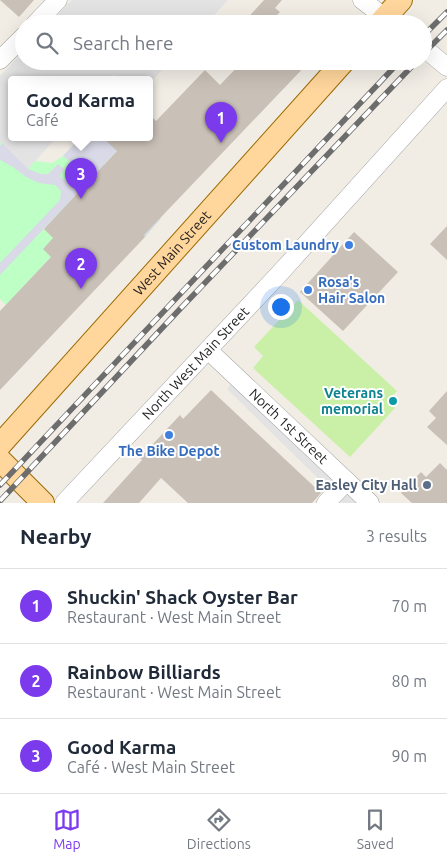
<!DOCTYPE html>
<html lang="en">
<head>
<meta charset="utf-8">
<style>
  body { margin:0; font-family:Ubuntu,sans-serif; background:#f6f6f7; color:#1f2937 }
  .you { position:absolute; left:280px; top:306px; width:18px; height:18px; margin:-12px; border:4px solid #fff; border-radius:50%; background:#1a73e8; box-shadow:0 0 0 8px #1a73e833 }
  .badge { display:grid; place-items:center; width:32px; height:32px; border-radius:50%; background:#7c3aed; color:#fff; font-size:16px; font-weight:700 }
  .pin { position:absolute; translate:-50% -41px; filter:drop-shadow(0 1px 2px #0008) }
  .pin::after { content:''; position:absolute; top:26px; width:18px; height:15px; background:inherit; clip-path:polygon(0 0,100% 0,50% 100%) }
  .popup { position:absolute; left:8px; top:76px; width:145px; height:65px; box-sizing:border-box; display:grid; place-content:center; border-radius:5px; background:#fff; filter:drop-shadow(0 1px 4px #0005); font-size:16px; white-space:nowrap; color:#747a83 }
  .popup b { font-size:19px; color:#1f2937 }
  .popup::after { content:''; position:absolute; left:50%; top:100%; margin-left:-10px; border:10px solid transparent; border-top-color:#fff }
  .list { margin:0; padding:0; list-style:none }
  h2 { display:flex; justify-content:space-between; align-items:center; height:65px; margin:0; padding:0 20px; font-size:21px }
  h2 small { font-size:16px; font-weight:400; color:#747a83 }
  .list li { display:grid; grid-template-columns:32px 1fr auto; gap:15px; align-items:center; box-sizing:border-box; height:75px; padding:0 20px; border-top:1px solid #e0e1e3 }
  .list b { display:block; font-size:19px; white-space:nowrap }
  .list p { margin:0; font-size:16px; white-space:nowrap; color:#747a83 }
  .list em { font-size:16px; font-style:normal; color:#747a83 }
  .icon { flex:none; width:28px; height:28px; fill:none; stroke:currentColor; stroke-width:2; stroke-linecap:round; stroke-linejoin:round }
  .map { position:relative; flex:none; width:447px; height:503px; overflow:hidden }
  .search { position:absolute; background:#fff; box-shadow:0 5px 20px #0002; left:15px; right:15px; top:15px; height:55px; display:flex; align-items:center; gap:12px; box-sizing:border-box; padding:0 18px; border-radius:28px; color:#747a83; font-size:19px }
  .sheet { height:290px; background:#fff }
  nav { display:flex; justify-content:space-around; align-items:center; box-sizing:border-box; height:70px; border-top:1px solid #e0e1e3; background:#fff; font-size:14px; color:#747a83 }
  nav a { display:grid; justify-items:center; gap:2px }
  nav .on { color:#7c3aed }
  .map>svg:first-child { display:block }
</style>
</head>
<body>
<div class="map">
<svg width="447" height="503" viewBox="0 0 447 503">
  <rect width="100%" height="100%" fill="#f1ede5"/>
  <!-- grass -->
  <path fill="#c9f0a6" d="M298,300L397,391L387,401L395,408L350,457L253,368L263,356L254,347Z"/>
  <!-- park -->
  <path fill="#beffc5" d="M80,138H103L117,151L104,164L161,218L145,237L88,182L44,229L53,238L51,257L6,305L0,299V142L28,168L35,161L52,163L63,156Z"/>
  <!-- parking -->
  <g fill="#e3e3e3">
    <path d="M72,0H228L206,24H49Z"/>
    <path d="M24,51V61H170L150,83V80H137L113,75L109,80H12V138H56L28,169L0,142V76Z"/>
    <path d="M233,382L358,503H343L227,389Z"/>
  </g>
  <!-- plaza -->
  <path fill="#d9d9e7" d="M80,138H103L117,151L104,164L161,218L145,237L88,182L0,275V263L60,200L61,191L55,185L39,183L26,177L13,167L0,160V146L2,143L28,169L41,174H48L58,164L64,169L60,176L64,180L70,183L86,167L76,157L71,162L63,156Z"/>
  <!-- building -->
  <g fill="#c9c0b7">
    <path d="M0,0H34L19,17Z"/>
    <path d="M264,0H282L275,8L280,12L269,24H242Z"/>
    <path d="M243,61H310L144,235L145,237L0,390V311L51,257L43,249L53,238L44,229L117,151L103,138H150V115L156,121L205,70L220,85Z"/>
    <path d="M447,226V260L430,244Z"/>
    <path d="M354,232L398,272L343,331L300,292Z"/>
    <path d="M211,390L321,493L312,503H188L161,478L139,503H103L142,460L140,458L180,415L183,419Z"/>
    <path d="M447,391V445L427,427L436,418L429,411Z"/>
    <path d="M440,463L447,470V503H412L401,493L421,472L426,477Z"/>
  </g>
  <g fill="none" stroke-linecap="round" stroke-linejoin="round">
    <defs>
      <g id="minor">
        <path d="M362,0L393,24"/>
        <path d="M35,24L58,0"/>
        <path d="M423,47L447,67"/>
        <path d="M0,60L24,36"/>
        <path id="s1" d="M208,350L370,503"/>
        <path id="s2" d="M64,503L280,273L447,88"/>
        <path d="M326,503L347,481"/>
      </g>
      <g id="major">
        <path d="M379,24L401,0"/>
        <path id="s3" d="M0,445L344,61"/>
        <path d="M0,460L43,503"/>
      </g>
    </defs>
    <!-- minor casing -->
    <use href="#minor" stroke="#a6a6a6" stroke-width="19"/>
    <!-- major casing -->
    <use href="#major" stroke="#9b6b00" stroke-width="24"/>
    <!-- minor -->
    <use href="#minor" stroke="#fff" stroke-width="18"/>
    <!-- major -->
    <use href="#major" stroke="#ffd69c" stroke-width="22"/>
    <defs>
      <g id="rail">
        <path d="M423,36L447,12"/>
        <path d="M423,54L447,30"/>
        <path d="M0,485L400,61"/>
        <path d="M0,501L180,309L417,61"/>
      </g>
    </defs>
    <!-- rail casing -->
    <use href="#rail" stroke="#6d6d6d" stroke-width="5.5"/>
    <!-- rail -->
    <use href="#rail" stroke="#fff" stroke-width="4" stroke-dasharray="11" stroke-linecap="butt"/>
  </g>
  <!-- markers -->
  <g fill="#3f7fe0" stroke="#fff" stroke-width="2">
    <circle cx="349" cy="245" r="5"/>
    <circle cx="308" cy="290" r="5"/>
    <circle cx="169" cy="435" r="5"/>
  </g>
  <circle fill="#0f9aa8" stroke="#fff" stroke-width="2" cx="393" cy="401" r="5"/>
  <circle fill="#5c6f8a" stroke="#fff" stroke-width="2" cx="427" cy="485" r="5"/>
  <g text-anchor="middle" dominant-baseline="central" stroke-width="4" stroke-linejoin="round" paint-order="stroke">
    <!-- shop labels -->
    <g font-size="14" font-weight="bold" fill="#366cbe" stroke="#fff" text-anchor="end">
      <text x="339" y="245">Custom Laundry</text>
      <text x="318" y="282" text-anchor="start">Rosa's<tspan x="318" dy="16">Hair Salon</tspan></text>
      <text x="169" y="451" text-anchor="middle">The Bike Depot</text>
    </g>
    <!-- street labels -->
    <g font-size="14" fill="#1f1f1f" stroke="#fff">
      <text stroke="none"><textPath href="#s3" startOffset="258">West Main Street</textPath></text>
      <text stroke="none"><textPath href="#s2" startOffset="192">North West Main Street</textPath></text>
      <text stroke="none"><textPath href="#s1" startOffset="111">North 1st Street</textPath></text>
    </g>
    <!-- culture labels -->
    <g font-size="14" font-weight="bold" fill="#0d838f" stroke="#fff" text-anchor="end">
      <text x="383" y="393">Veterans<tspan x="383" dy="16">memorial</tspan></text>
    </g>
    <!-- service labels -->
    <g font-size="14" font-weight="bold" fill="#4e5e75" stroke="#fff" text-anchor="end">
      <text x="417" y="485">Easley City Hall</text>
    </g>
  </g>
</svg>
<div class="you"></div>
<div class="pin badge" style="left:221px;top:143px">1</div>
<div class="pin badge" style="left:81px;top:289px">2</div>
<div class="pin badge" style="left:81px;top:199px">3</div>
<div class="popup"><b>Good Karma</b>Café</div>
<div class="search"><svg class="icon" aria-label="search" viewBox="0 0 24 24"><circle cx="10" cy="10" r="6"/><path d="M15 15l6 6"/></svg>Search here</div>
</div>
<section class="sheet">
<h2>Nearby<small>3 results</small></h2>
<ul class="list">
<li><span class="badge">1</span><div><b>Shuckin' Shack Oyster Bar</b><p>Restaurant · West Main Street</p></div><em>70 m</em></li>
<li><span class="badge">2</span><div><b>Rainbow Billiards</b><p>Restaurant · West Main Street</p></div><em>80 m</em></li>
<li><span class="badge">3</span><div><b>Good Karma</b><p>Café · West Main Street</p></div><em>90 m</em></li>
</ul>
</section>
<nav>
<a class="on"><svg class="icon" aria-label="map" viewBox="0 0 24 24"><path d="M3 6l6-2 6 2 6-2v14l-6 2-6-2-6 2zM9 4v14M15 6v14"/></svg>Map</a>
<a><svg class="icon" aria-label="directions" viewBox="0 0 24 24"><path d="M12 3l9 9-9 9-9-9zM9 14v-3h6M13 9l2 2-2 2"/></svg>Directions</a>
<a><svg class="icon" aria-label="saved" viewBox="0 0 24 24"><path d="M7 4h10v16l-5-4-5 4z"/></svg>Saved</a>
</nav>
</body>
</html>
